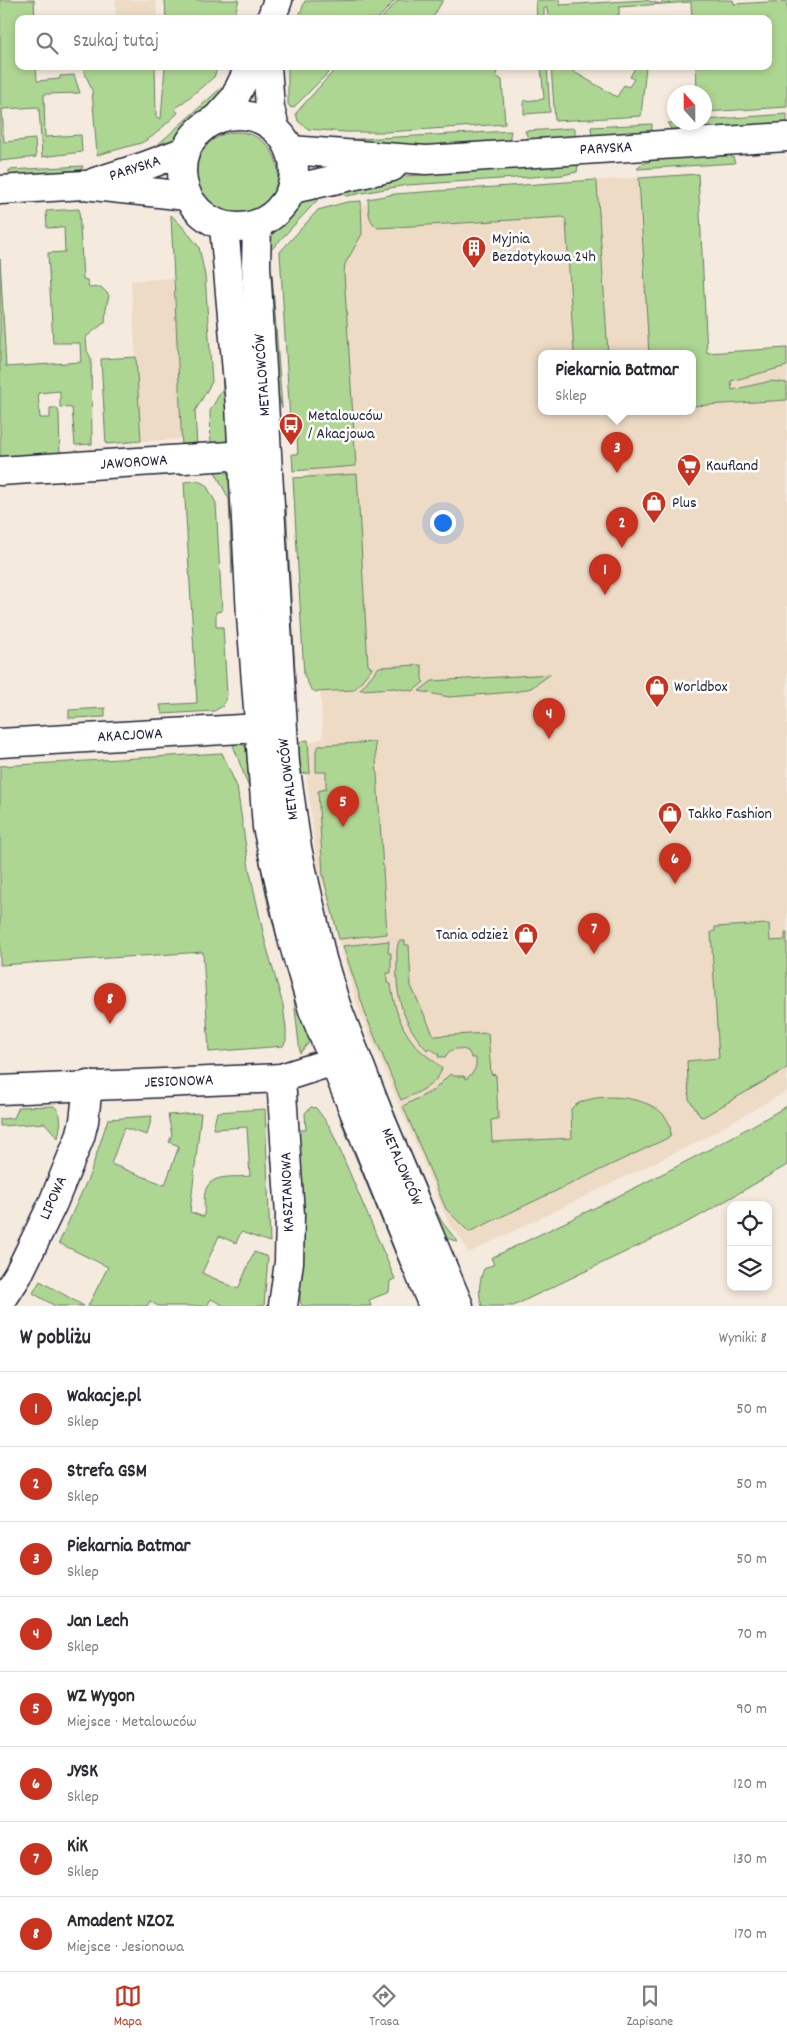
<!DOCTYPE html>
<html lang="pl">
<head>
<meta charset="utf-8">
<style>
  body { margin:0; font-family:Dekko,sans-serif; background:#f2f2f3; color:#2b2b33 }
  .controls { position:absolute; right:15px; bottom:15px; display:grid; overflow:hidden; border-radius:10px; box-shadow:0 2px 8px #0003 }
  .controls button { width:45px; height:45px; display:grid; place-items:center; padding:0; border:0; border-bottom:1px solid #e1e1e2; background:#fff; color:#2b2b33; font:25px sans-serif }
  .compass { position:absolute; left:667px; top:85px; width:45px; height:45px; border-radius:50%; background:#fff; box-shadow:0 2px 8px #0003; rotate:339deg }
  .you { position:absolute; left:442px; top:522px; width:18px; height:18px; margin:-12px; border:4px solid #fff; border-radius:50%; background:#1a73e8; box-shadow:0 0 0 8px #1a73e833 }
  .badge { display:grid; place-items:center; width:32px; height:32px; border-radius:50%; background:#c8321e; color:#fff; font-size:16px; font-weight:700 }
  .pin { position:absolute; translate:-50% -41px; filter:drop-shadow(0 1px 2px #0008) }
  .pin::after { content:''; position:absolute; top:26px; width:18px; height:15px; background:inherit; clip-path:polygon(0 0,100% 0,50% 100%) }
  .popup { position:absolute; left:538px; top:350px; width:158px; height:65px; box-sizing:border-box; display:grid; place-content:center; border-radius:10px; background:#fff; filter:drop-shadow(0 1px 4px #0005); font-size:16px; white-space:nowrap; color:#7c7c81 }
  .popup b { font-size:19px; color:#2b2b33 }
  .popup::after { content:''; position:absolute; left:50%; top:100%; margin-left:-10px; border:10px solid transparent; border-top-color:#fff }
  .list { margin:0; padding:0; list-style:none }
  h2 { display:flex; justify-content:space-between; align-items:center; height:65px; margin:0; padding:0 20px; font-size:21px }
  h2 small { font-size:16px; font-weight:400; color:#7c7c81 }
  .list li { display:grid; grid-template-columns:32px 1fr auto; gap:15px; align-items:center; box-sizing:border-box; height:75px; padding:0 20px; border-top:1px solid #e1e1e2 }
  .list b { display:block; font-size:19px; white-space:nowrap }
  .list p { margin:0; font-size:16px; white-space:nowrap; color:#7c7c81 }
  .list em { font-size:16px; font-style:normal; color:#7c7c81 }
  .icon { flex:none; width:28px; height:28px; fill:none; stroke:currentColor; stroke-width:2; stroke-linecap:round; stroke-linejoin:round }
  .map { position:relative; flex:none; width:787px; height:1306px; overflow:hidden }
  .search { position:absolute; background:#fff; box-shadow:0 2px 8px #0003; left:15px; right:15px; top:15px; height:55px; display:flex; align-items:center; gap:12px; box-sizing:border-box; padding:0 18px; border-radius:10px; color:#7c7c81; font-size:19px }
  .sheet { height:665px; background:#fff }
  nav { display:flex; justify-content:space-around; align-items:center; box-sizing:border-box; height:70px; border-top:1px solid #e1e1e2; background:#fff; font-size:14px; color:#7c7c81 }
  nav a { display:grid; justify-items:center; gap:2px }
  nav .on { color:#c8321e }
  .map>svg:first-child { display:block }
</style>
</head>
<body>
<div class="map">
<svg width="787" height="1306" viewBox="0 0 787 1306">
  <rect width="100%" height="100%" fill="#f4eadd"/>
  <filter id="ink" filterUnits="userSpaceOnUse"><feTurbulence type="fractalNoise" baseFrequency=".02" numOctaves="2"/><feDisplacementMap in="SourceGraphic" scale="10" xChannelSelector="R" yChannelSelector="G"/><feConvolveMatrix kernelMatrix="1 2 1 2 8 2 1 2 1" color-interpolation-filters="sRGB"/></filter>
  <g filter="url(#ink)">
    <!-- built -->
    <g fill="#eddbc5" fill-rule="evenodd">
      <path d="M115,0H156L157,19H116Z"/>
      <path d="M698,174L707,353L787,348V1091L695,1143L468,1253L462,1240L450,1226L356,1002L317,863L303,745L323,738L295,240L322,211L418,196L529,185ZM542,354H692V412H542Z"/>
      <path d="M173,278L183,439L141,441L131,281Z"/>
    </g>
    <!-- green -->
    <g fill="#aed693" stroke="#687c67">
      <path d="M0,0H34L35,19H19V66H36L37,81L60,79V76L74,75L80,93L44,94L45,137L81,135L82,152L42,157L39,107L2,109L4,142L35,139L36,157L0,161Z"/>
      <path d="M165,0H239L233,19H166Z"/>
      <path d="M395,0L378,19H298L305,1Z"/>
      <path d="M398,0H443L432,19H381Z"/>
      <path d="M536,0H560V5L645,0L661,4L663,0H733L734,4L787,1V107L705,112L704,92H697L696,66H768V19H692L691,2L619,7V16L617,15L615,19H548L547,8H544V19H537Z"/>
      <path d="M82,66H155L156,117L161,119L165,66H218L214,77L175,109L178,113L153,136L141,143L97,155L92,90Z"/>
      <path d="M288,66H335L293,108L290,107L288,104Z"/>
      <path d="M338,66H498L496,76L502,80L505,124L387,132H346L308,129L298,121L296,113Z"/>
      <path d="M541,66H547L550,112L524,114V101L544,99Z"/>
      <path d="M551,66H570L569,69L617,97L624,85L629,87L634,79L630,77L636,66H646L641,116L555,121Z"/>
      <path d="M221,88L226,89L186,129L176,142L154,148Z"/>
      <path d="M787,114V124L674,131L670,128L668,123L704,122L705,120Z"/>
      <path d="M652,124V130L649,132L592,136L591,127Z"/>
      <path d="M575,128V137L529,140L525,131Z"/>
      <path d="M511,131L509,141L418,148L340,140Z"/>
      <circle cx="237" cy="173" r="41"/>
      <path d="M728,155L733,157L735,163L637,169L642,164L654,160Z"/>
      <path d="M578,164L577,172L562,175L407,185L346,196L342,193L340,188L405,176Z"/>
      <path d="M83,166L81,170L12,175L9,174V170Z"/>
      <path d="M698,174L707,353L787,348V366L731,381L732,390L771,381L787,383V400L692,406V354H649L639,178Z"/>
      <path d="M595,180L597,184L608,354H574L566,220L563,217L378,228C367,220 369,211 368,199L395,194Z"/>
      <path d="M322,195L270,251L263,257L271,236L304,199Z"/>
      <path d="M361,201L362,234L345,264L344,273L356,466L293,471L292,454H298L297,437H291L280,252L318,210L347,202Z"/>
      <path d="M79,209L83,279L87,280L89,288L101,287L109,295L106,308L105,322L86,337L87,351L91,358L92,444L75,445L72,408L60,407V391L38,393L40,418H50V408H57L59,413L60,457L0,460V259L6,367L81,362L80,343H53L48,253L65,252L64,227L47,228L46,211Z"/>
      <path d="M171,215L182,226L199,247L205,276L212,382L195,411L197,447L182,448Z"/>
      <path d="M268,270L272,274L282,408L269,365Z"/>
      <path d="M218,278L231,436L223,444L211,447L210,411L223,388Z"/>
      <path d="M136,357L141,441L106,444L101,359Z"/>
      <path d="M214,470C228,471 231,475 236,488L232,574L229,499Z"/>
      <path d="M357,474L368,665L372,668L354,690L316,692L311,689L304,675L293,478Z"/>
      <path d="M198,481L206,485L216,503L222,611L216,612V627H223L227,695L223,706L214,711L162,714L160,705L197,703L184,482Z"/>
      <path d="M286,505L295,672L292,675L279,563L284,507Z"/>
      <path d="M420,665L422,666V680L424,682L413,691L394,688L360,690L379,667Z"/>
      <path d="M551,674L531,688L514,692L449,697L419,691L432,681Z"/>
      <path d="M105,708V717L69,718V710Z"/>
      <path d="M308,740L310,773L293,774L296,747L302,741Z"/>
      <path d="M233,741L245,746L248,750L311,1040L300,1053L294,1000L268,905L255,837L249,788L233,745Z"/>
      <path d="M375,742L387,934L339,939L323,875L318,791L326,789V772H316V750L319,746L323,745Z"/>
      <path d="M222,753L237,787L249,868L265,941L283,1005L286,1029V1041L283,1046L209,1052L203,952L0,965V766Z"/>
      <path d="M769,924L770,941L785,940V933H787V1068L703,1117L700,1116L689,1099L687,1061L719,1058L711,932L715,931V927Z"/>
      <path d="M389,941L388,953H391V973H387V983L391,984C394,1009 402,1033 421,1051C427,1057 437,1062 442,1069C436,1086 417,1093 401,1100L367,1018L343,946Z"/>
      <path d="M399,941H405V945H409L411,986L434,1036L488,1033L491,1074L496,1075L498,1119L491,1120L492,1142L572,1138L571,1109C590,1087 678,1095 670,1137L469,1232L446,1209L403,1106L434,1090L450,1074L454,1076H464L466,1079C474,1072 477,1069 476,1058H472L468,1051C458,1047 450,1048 445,1057H438L439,1054L429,1048L427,1050C404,1025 395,997 397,964C397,956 396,948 399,941Z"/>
      <path d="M385,1098L389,1100L434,1207L442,1222L458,1242L439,1235Z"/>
      <path d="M54,1106C64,1115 60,1126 58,1138L45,1123L0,1126V1119L14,1118L19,1107Z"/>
      <path d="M787,1106V1165L696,1218L513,1306H482C478,1295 479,1280 484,1269L494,1264L491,1258C591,1210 691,1162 787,1106Z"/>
      <path d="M311,1107L316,1108L330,1127L395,1279L390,1281L389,1292L369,1300L371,1306H302L300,1301L301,1229L296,1130H306L305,1113Z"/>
      <path d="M265,1109L270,1242L241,1232L236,1243L219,1236L202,1273L238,1289L254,1252L268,1257L264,1306H225L211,1299L207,1306H158L150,1301L147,1306H88L108,1267L59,1243L90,1174L108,1119L152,1116L147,1135L124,1128L111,1164L165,1185L179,1146L169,1142L172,1135L168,1115L201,1113L190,1212L204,1217C205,1209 203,1197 206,1189C212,1173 237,1178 250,1176L247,1127L213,1129L217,1112Z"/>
      <path d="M343,1114L409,1272L404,1275L342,1124L340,1118Z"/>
      <path d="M40,1281L84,1306H55L33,1293Z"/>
    </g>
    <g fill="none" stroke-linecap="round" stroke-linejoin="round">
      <defs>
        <g id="minor">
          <path d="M271,19L278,0"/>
          <path d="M267,66L270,108L275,128"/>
          <circle cx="238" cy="171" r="56"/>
          <path d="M215,120L234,99L250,66"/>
          <path d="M290,150L426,160L787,137"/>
          <path d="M95,182L145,166L185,151"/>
          <path d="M292,189L392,167"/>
          <path d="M0,190L84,185L187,196"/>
          <path d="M257,224L256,265L285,763L297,848L322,959L336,1005L383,1125L459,1306"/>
          <path d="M224,226L240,405L251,616L267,827L293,942L313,1010L433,1306"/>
          <path d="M0,471L261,454"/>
          <path d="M0,743L259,728"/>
          <path d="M281,1078L290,1215L289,1262L283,1306"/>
          <path d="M0,1090L281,1078L350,1056"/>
          <path d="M0,1303L18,1275L53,1203L80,1137L84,1121L88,1085"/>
        </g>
      </defs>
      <!-- minor casing -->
      <use href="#minor" stroke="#22223b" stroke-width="31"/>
      <!-- minor -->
      <use href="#minor" stroke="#fff" stroke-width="28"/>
    </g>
  </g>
  <!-- icons -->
  <defs>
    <symbol id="building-pin" viewBox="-11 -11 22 30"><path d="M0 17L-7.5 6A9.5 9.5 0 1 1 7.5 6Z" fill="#c8321e" stroke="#fff"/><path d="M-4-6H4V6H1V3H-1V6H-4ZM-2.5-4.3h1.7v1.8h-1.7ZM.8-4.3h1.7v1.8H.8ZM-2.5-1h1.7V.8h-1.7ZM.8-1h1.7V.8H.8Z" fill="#fff"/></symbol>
    <symbol id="bus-pin" viewBox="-11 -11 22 30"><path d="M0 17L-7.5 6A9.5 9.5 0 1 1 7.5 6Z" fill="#c8321e" stroke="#fff"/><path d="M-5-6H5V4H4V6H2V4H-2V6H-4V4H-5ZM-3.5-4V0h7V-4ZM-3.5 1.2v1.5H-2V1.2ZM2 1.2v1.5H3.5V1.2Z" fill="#fff"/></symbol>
    <symbol id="supermarket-pin" viewBox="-11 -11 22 30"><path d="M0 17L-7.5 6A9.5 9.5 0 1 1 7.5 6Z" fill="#c8321e" stroke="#fff"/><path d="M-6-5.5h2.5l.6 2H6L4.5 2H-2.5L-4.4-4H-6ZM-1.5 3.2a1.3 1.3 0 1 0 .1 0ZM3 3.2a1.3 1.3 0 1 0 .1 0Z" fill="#fff"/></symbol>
    <symbol id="shop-pin" viewBox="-11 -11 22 30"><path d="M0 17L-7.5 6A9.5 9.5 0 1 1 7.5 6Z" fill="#c8321e" stroke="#fff"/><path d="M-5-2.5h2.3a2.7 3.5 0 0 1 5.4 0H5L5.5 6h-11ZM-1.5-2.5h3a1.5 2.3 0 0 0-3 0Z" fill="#fff"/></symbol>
  </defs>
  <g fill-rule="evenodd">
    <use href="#building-pin" x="460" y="234" width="28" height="38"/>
    <use href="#bus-pin" x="277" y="411" width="28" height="38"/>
    <use href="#supermarket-pin" x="675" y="452" width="28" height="38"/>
    <use href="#shop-pin" x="640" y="489" width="28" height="38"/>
    <use href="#shop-pin" x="643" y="673" width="28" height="38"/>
    <use href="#shop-pin" x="656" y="800" width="28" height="38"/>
    <use href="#shop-pin" x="512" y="921" width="28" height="38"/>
  </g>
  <g text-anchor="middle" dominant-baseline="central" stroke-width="5" stroke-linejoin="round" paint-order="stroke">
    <!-- street labels -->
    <g font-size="16" fill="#22223b" stroke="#fff">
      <text transform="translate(606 149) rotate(-3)">PARYSKA</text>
      <text transform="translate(135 169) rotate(-18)">PARYSKA</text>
      <text transform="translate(263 375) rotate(-94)">METALOWCÓW</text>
      <text transform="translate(134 463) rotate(-4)">JAWOROWA</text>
      <text transform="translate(130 736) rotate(-3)">AKACJOWA</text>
      <text transform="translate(289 779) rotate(-97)">METALOWCÓW</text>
      <text transform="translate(179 1082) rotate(-2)">JESIONOWA</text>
      <text transform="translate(401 1167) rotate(67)">METALOWCÓW</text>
      <text transform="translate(288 1192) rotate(-92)">KASZTANOWA</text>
      <text transform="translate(54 1198) rotate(-66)">LIPOWA</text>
    </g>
    <!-- poi labels -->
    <g font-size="16" fill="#22223b" stroke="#fff" text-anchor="start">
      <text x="492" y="239">Myjnia<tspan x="492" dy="18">Bezdotykowa 24h</tspan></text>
      <text x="308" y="416">Metalowców<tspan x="308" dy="18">/ Akacjowa</tspan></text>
      <text x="706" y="466">Kaufland</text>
      <text x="672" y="503">Plus</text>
      <text x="674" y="687">Worldbox</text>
      <text x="688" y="814">Takko Fashion</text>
      <text x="508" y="935" text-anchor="end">Tania odzież</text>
    </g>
  </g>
</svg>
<div class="controls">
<button><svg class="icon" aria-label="locate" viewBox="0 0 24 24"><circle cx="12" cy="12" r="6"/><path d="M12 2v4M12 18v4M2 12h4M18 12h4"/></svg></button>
<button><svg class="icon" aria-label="layers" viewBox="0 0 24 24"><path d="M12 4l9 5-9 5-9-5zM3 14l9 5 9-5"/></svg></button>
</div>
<svg class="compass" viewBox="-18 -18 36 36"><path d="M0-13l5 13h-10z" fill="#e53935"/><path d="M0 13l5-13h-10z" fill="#7c7c81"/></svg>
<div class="you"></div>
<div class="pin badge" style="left:605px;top:595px">1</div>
<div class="pin badge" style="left:622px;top:548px">2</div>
<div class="pin badge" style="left:617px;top:473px">3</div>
<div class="popup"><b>Piekarnia Batmar</b>Sklep</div>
<div class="pin badge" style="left:549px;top:739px">4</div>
<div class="pin badge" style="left:343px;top:827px">5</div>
<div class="pin badge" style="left:675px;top:884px">6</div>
<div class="pin badge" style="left:594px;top:954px">7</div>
<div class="pin badge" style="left:110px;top:1024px">8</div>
<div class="search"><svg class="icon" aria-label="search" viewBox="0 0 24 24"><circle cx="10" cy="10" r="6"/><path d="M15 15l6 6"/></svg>Szukaj tutaj</div>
</div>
<section class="sheet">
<h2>W pobliżu<small>Wyniki: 8</small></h2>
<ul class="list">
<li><span class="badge">1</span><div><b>Wakacje.pl</b><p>Sklep</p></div><em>50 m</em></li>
<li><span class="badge">2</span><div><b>Strefa GSM</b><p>Sklep</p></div><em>50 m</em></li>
<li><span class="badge">3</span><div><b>Piekarnia Batmar</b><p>Sklep</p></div><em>50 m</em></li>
<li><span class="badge">4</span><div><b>Jan Lech</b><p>Sklep</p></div><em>70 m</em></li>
<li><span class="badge">5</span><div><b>WZ Wygon</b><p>Miejsce · Metalowców</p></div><em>90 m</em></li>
<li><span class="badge">6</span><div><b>JYSK</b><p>Sklep</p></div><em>120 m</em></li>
<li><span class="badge">7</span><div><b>KiK</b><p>Sklep</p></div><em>130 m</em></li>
<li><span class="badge">8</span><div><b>Amadent NZOZ</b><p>Miejsce · Jesionowa</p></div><em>170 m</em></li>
</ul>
</section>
<nav>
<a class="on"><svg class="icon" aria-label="map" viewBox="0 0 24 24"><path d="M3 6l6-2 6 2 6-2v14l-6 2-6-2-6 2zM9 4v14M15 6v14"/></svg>Mapa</a>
<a><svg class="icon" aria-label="directions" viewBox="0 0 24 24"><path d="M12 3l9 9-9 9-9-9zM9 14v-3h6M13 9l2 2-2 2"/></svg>Trasa</a>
<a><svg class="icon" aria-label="saved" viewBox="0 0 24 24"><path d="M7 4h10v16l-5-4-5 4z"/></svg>Zapisane</a>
</nav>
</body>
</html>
